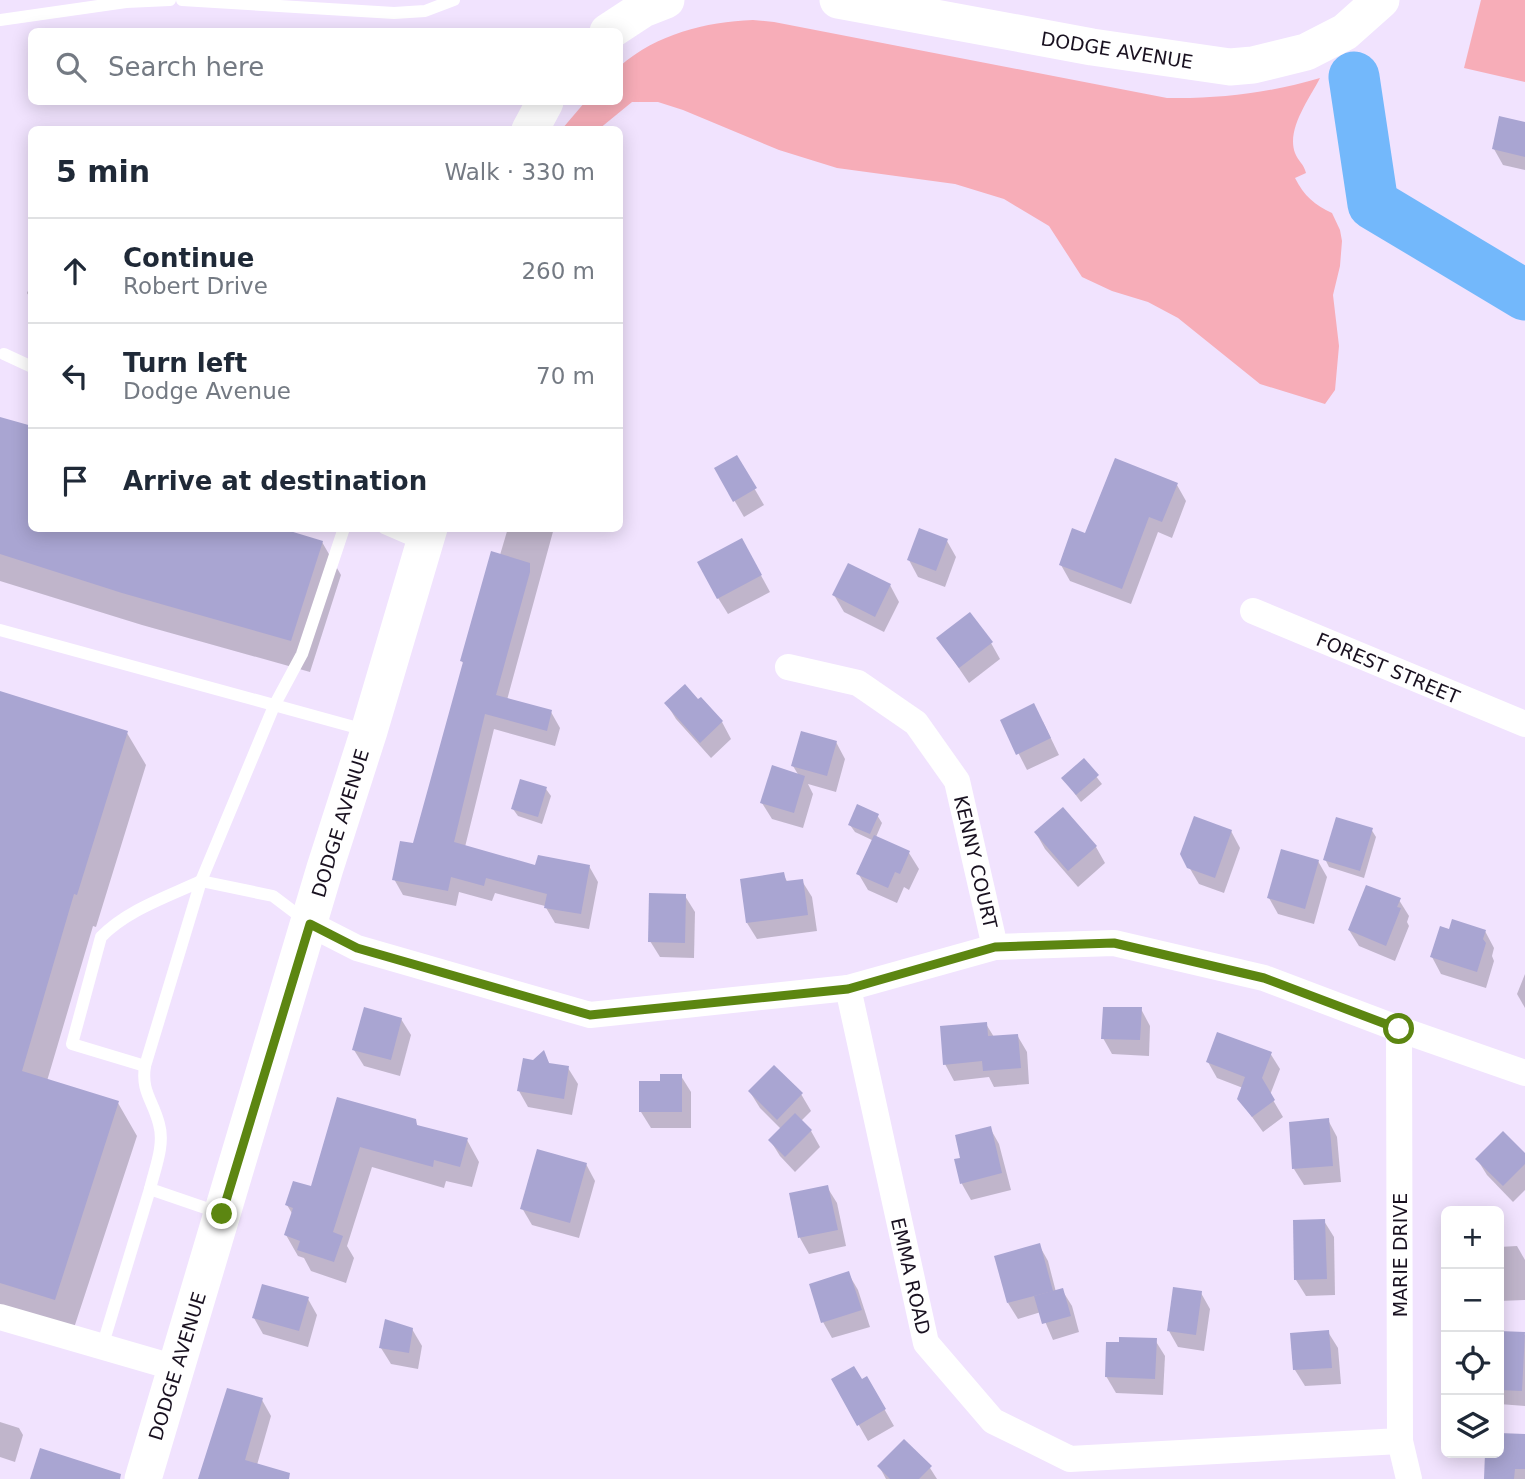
<!DOCTYPE html>
<html lang="en">
<head>
<meta charset="utf-8">
<style>
  body { margin:0; font-family:"DejaVu Sans",sans-serif; background:#f6f6f7; color:#1f2937 }
  .controls { position:absolute; right:21px; bottom:21px; display:grid; overflow:hidden; border-radius:10px; box-shadow:0 4px 18px #0003 }
  .controls button { width:63px; height:63px; display:grid; place-items:center; padding:0; border:0; border-bottom:2px solid #e0e1e3; background:#fff; color:#1f2937; font:35px sans-serif }
  .stop { position:absolute; width:21px; height:21px; margin:-16px; border:5px solid #5c8611; border-radius:50%; background:#fff }
  .stop.end { background:#5c8611; border-color:#fff; box-shadow:0 2px 7px #0008 }
  .list { margin:0; padding:0; list-style:none }
  h2 { display:flex; justify-content:space-between; align-items:center; height:91px; margin:0; padding:0 28px; font-size:30px }
  h2 small { font-size:23px; font-weight:400; color:#747a83 }
  .list li { display:grid; grid-template-columns:46px 1fr auto; gap:21px; align-items:center; box-sizing:border-box; height:105px; padding:0 28px; border-top:2px solid #e0e1e3 }
  .list b { display:block; font-size:26px; white-space:nowrap }
  .list p { margin:0; font-size:23px; white-space:nowrap; color:#747a83 }
  .list em { font-size:23px; font-style:normal; color:#747a83 }
  .icon { flex:none; width:38px; height:38px; fill:none; stroke:currentColor; stroke-width:2; stroke-linecap:round; stroke-linejoin:round }
  .map { position:relative; flex:none; width:1525px; height:1479px; overflow:hidden }
  .search { position:absolute; background:#fff; box-shadow:0 4px 18px #0003; left:28px; top:28px; width:595px; height:77px; display:flex; align-items:center; gap:18px; box-sizing:border-box; padding:0 24px; border-radius:10px; color:#747a83; font-size:26px }
  .panel { position:absolute; background:#fff; box-shadow:0 4px 18px #0003; left:28px; top:126px; width:595px; height:406px; border-radius:10px }
  .map>svg:first-child { display:block }
</style>
</head>
<body>
<div class="map">
<svg width="1525" height="1479" viewBox="0 0 1525 1479">
  <rect width="100%" height="100%" fill="#f1e3fe"/>
  <!-- green -->
  <g fill="#f7adb8">
    <path d="M1481,0H1525V82L1464,68Z"/>
    <path d="M753,20L774,22L1167,98C1220,99 1269,93 1320,78C1310,98 1286,129 1295,153C1298,161 1304,164 1306,173L1295,178C1304,196 1315,205 1332,213L1340,230L1342,241L1340,266L1333,295L1339,346L1335,390L1325,404L1260,384L1178,318L1148,302L1112,291L1082,277L1049,226L1004,199L955,184L837,168L779,150L683,110L658,102H632L599,129H562L585,102H620V66C657,34 705,22 753,20Z"/>
  </g>
  <!-- shadow -->
  <g fill="#0003">
    <path d="M1525,124V170L1503,165L1494,149Z"/>
    <path d="M32,282V301L27,293Z"/>
    <path d="M0,419L32,528L322,542L341,575L310,672L142,625L0,581Z"/>
    <path d="M736,457L764,505L744,517L716,469Z"/>
    <path d="M1177,485L1186,501L1172,538L1158,532L1131,604L1070,581L1061,565L1086,536Z"/>
    <path d="M508,528H554L507,700L551,712L560,728L555,746L494,729L465,847L536,867L589,866L598,882L589,929L555,923L545,906L495,893L492,901L459,892L456,906L403,895L394,879L414,845L464,665L462,661L500,555Z"/>
    <path d="M947,541L956,557L945,587L918,577L909,560Z"/>
    <path d="M751,557L770,592L728,614L718,598Z"/>
    <path d="M890,585L899,602L884,632L844,612L834,595Z"/>
    <path d="M938,638L991,643L1000,659L969,683Z"/>
    <path d="M0,692L127,733L146,765L96,927L93,926L47,1081L118,1103L137,1136L73,1331L0,1309Z"/>
    <path d="M701,699L722,722L731,739L711,758L676,719L666,703L698,702Z"/>
    <path d="M1002,721L1043,722L1059,755L1027,770Z"/>
    <path d="M836,742L845,759L836,792L808,784L813,794L803,828L772,819L762,803L799,776L793,766Z"/>
    <path d="M1084,761L1102,784L1081,802L1063,778Z"/>
    <path d="M546,789L551,796L542,824L518,816L513,809Z"/>
    <path d="M877,815L882,823L876,837L909,853L919,869L909,890L904,887L897,903L868,890L858,873L874,841L855,832L850,825Z"/>
    <path d="M1371,829L1376,837L1364,878L1329,867L1325,859Z"/>
    <path d="M1231,831L1240,848L1224,893L1199,884L1189,867Z"/>
    <path d="M1036,833L1096,847L1105,863L1078,887L1045,849Z"/>
    <path d="M1318,861L1327,877L1314,924L1278,914L1269,898Z"/>
    <path d="M783,874L788,883L802,881L812,897L817,931L757,939L747,923Z"/>
    <path d="M685,896L695,912L694,958L660,957L650,941Z"/>
    <path d="M1399,900L1409,916L1407,922L1409,926L1395,961L1359,946L1349,930Z"/>
    <path d="M1450,931H1485L1494,948L1492,956L1494,961L1486,988L1441,974L1432,957Z"/>
    <path d="M1525,974V1008L1517,994Z"/>
    <path d="M1141,1009L1150,1026L1149,1056L1112,1054L1103,1038Z"/>
    <path d="M401,1019L411,1035L400,1076L364,1066L354,1050Z"/>
    <path d="M986,1024L994,1037L1017,1035L1027,1052L1029,1084L994,1087L989,1077L954,1081L945,1064Z"/>
    <path d="M543,1052L550,1065L568,1068L578,1084L572,1115L528,1107L519,1091L534,1062Z"/>
    <path d="M1270,1053L1280,1069L1270,1095L1283,1117L1263,1132L1239,1099L1243,1088L1217,1078L1208,1062Z"/>
    <path d="M681,1076L691,1092V1128H651L641,1112Z"/>
    <path d="M750,1092L801,1094L811,1111L801,1121L811,1131L820,1147L795,1172L780,1156L770,1140L781,1129L760,1108Z"/>
    <path d="M338,1099L415,1121L418,1127L467,1140L479,1162L472,1187L446,1181L444,1188L372,1167L347,1246L354,1258L346,1283L311,1271L304,1258L298,1256L286,1235L293,1215L287,1205L312,1189Z"/>
    <path d="M1328,1120L1337,1137L1341,1182L1304,1185L1294,1169Z"/>
    <path d="M990,1128L999,1144L1011,1190L971,1200L962,1184L956,1161L962,1159Z"/>
    <path d="M1525,1155V1190L1513,1202L1487,1175L1477,1159Z"/>
    <path d="M586,1164L595,1181L579,1238L532,1225L522,1208Z"/>
    <path d="M827,1187L837,1203L846,1246L809,1254L800,1238L791,1195Z"/>
    <path d="M1324,1221L1334,1237L1335,1295L1306,1296L1296,1280Z"/>
    <path d="M1039,1245L1048,1261L1056,1292L1062,1290L1072,1306L1079,1332L1053,1340L1041,1312L1018,1319L1008,1303Z"/>
    <path d="M1517,1246L1525,1260V1300L1499,1301V1247Z"/>
    <path d="M848,1273L858,1290L870,1327L832,1338L823,1322Z"/>
    <path d="M1201,1293L1210,1309L1204,1351L1178,1347L1169,1331Z"/>
    <path d="M308,1299L317,1315L308,1347L263,1334L254,1318Z"/>
    <path d="M412,1329L422,1346L418,1369L391,1364L381,1348Z"/>
    <path d="M1328,1332L1338,1348L1341,1384L1305,1386L1295,1370L1292,1334Z"/>
    <path d="M1499,1333L1525,1335V1406L1499,1404Z"/>
    <path d="M1155,1340L1165,1356L1163,1395L1116,1393L1106,1376Z"/>
    <path d="M867,1379L894,1426L868,1441L833,1380L861,1381Z"/>
    <path d="M262,1400L271,1416L257,1465L270,1479H200Z"/>
    <path d="M0,1422L19,1428L23,1435L15,1462L0,1457Z"/>
    <path d="M1499,1435L1525,1436V1479H1486V1453H1499Z"/>
    <path d="M879,1466L930,1468L937,1479H886Z"/>
  </g>
  <g fill="none" stroke-linecap="round" stroke-linejoin="round">
    <!-- river -->
    <path stroke="#73b8fb" stroke-width="51" d="M1354,77L1373,204L1525,295"/>
  </g>
  <!-- building -->
  <g fill="#a9a5d2">
    <path d="M1499,116L1525,122V157L1492,149Z"/>
    <path d="M0,417L32,426V528H280L323,541L291,641L122,593L0,554Z"/>
    <path d="M737,455L757,488L733,502L714,468Z"/>
    <path d="M1115,458L1178,483L1162,522L1149,517L1122,589L1059,565L1072,528L1085,533Z"/>
    <path d="M919,528L948,539L936,571L907,560Z"/>
    <path d="M742,538L762,575L717,599L697,562Z"/>
    <path d="M491,551L530,563V572L496,695L552,710L547,731L485,714L454,842L535,865L538,855L590,865L581,914L544,908L547,894L486,878L484,886L451,877L448,891L392,880L400,841L413,843L463,662L460,661Z"/>
    <path d="M848,563L891,584L875,617L832,595Z"/>
    <path d="M970,612L993,642L959,668L936,638Z"/>
    <path d="M685,684L698,699L701,697L723,721L700,743L664,703Z"/>
    <path d="M0,691L128,731L77,895L74,894L22,1071L119,1101L55,1300L0,1283Z"/>
    <path d="M1034,703L1051,738L1016,755L1000,720Z"/>
    <path d="M801,731L837,741L827,776L791,766Z"/>
    <path d="M1084,758L1099,775L1076,795L1061,778Z"/>
    <path d="M772,765L805,776L794,813L760,803Z"/>
    <path d="M520,779L547,787L538,817L511,809Z"/>
    <path d="M857,804L879,814L870,834L848,825Z"/>
    <path d="M1063,807L1097,846L1068,871L1034,832Z"/>
    <path d="M1194,816L1232,830L1215,878L1187,868L1180,854Z"/>
    <path d="M1336,817L1373,828L1360,871L1323,860Z"/>
    <path d="M874,835L910,851L900,874L895,872L888,888L856,874Z"/>
    <path d="M1281,849L1319,860L1305,909L1267,898Z"/>
    <path d="M784,872L786,881L803,879L808,915L746,923L740,879Z"/>
    <path d="M1366,885L1401,898L1397,907L1401,908L1386,946L1348,930Z"/>
    <path d="M649,893L686,894L685,943L648,942Z"/>
    <path d="M1452,919L1486,930L1483,939L1486,943L1477,972L1430,957L1440,926L1449,929Z"/>
    <path d="M364,1007L402,1018L391,1060L352,1050Z"/>
    <path d="M1103,1007H1142L1140,1040L1101,1039Z"/>
    <path d="M987,1022L988,1036L1018,1034L1021,1068L983,1071L982,1061L943,1065L940,1026Z"/>
    <path d="M1217,1032L1272,1052L1262,1078L1275,1100L1252,1117L1237,1099L1245,1077L1206,1062Z"/>
    <path d="M544,1050L549,1063L569,1066L564,1099L517,1091L523,1058L533,1060Z"/>
    <path d="M774,1065L803,1093L777,1120L748,1091Z"/>
    <path d="M660,1074H682V1112H639V1081H660Z"/>
    <path d="M337,1097L416,1119L417,1125L468,1138L460,1167L434,1160L433,1167L360,1147L333,1232L343,1236L334,1262L297,1250L300,1241L284,1235L293,1208L285,1205L293,1181L311,1186Z"/>
    <path d="M795,1113L812,1130L785,1157L768,1140Z"/>
    <path d="M1329,1118L1333,1166L1292,1169L1289,1122Z"/>
    <path d="M991,1126L1002,1173L960,1184L954,1159L960,1158L955,1135Z"/>
    <path d="M1503,1131L1525,1153V1164L1503,1186L1475,1159Z"/>
    <path d="M537,1149L587,1163L570,1223L520,1209Z"/>
    <path d="M828,1185L838,1230L798,1238L789,1193Z"/>
    <path d="M1325,1219L1327,1279L1294,1280L1293,1220Z"/>
    <path d="M1040,1243L1053,1291L1007,1303L994,1256Z"/>
    <path d="M849,1271L862,1310L821,1323L809,1284Z"/>
    <path d="M262,1284L309,1297L299,1331L252,1318Z"/>
    <path d="M1173,1287L1202,1291L1196,1335L1167,1331Z"/>
    <path d="M1063,1288L1071,1316L1042,1324L1034,1296Z"/>
    <path d="M385,1319L413,1328L409,1353L379,1348Z"/>
    <path d="M1329,1330L1332,1368L1293,1370L1290,1333Z"/>
    <path d="M1499,1331L1525,1332L1522,1391L1499,1390Z"/>
    <path d="M1119,1337L1157,1338L1155,1379L1105,1377L1106,1342H1119Z"/>
    <path d="M854,1366L862,1379L867,1376L886,1409L857,1426L831,1379Z"/>
    <path d="M227,1388L263,1398L245,1460L290,1473L289,1479H198Z"/>
    <path d="M1499,1433L1525,1434V1469H1515L1514,1479H1484L1485,1453H1499Z"/>
    <path d="M904,1439L932,1466L919,1479H890L877,1466Z"/>
    <path d="M40,1448L121,1474L120,1479H30Z"/>
  </g>
  <g fill="none" stroke-linecap="round" stroke-linejoin="round">
    <!-- service -->
    <g stroke="#fff" stroke-width="12">
      <path d="M182,0L394,13L425,11L454,0"/>
      <path d="M0,20L126,2L170,0"/>
      <path d="M4,354L32,367"/>
      <path d="M384,528L421,544"/>
      <path d="M0,630L365,730"/>
      <path d="M201,881L145,1066C141,1092 153,1100 159,1124C165,1145 155,1168 150,1189L220,1213"/>
      <path d="M306,921L273,896L201,881L274,706L302,654L344,528"/>
      <path d="M145,1066L72,1044L101,937C127,910 167,897 201,881"/>
      <path d="M102,1347L150,1189"/>
    </g>
    <!-- minor -->
    <g stroke="#fff" stroke-width="26">
      <path d="M1253,611L1525,724"/>
      <path d="M788,667L858,683L916,723L957,781L995,947"/>
      <path d="M310,924L357,948L590,1015L848,988L995,947L1114,943L1264,978L1399,1029L1525,1073"/>
      <path d="M848,988L926,1343L993,1421L1070,1459L1400,1441"/>
      <path d="M1399,1029L1400,1441L1409,1479"/>
      <path d="M0,1317L176,1368"/>
    </g>
    <!-- secondary -->
    <g stroke="#fff" stroke-width="37">
      <path d="M838,0L1092,47L1230,67L1253,65L1306,52L1345,32L1381,0"/>
      <path d="M608,32L643,9L666,0"/>
      <path d="M530,130L545,102"/>
      <path d="M143,1479L325,868L369,731L429,528"/>
    </g>
  </g>
  <g fill="none" stroke-linecap="round" stroke-linejoin="round">
    <!-- route -->
    <path stroke="#5c8611" stroke-width="9" d="M222,1214L310,924L357,948L590,1015L848,989L995,947L1114,943L1264,978L1399,1029"/>
  </g>
  <g text-anchor="middle" dominant-baseline="central" stroke-width="7" stroke-linejoin="round" paint-order="stroke">
    <!-- street labels -->
    <g font-size="19" fill="#191120" stroke="#fff">
      <text transform="translate(1117 50) rotate(9)">DODGE AVENUE</text>
      <text transform="translate(1388 668) rotate(23)">FOREST STREET</text>
      <text transform="translate(340 823) rotate(-73)">DODGE AVENUE</text>
      <text transform="translate(976 862) rotate(77)">KENNY COURT</text>
      <text transform="translate(1400 1255) rotate(-90)">MARIE DRIVE</text>
      <text transform="translate(911 1276) rotate(77)">EMMA ROAD</text>
      <text transform="translate(177 1366) rotate(-73)">DODGE AVENUE</text>
    </g>
  </g>
</svg>
<div class="controls">
<button>+</button>
<button>−</button>
<button><svg class="icon" aria-label="locate" viewBox="0 0 24 24"><circle cx="12" cy="12" r="6"/><path d="M12 2v4M12 18v4M2 12h4M18 12h4"/></svg></button>
<button><svg class="icon" aria-label="layers" viewBox="0 0 24 24"><path d="M12 4l9 5-9 5-9-5zM3 14l9 5 9-5"/></svg></button>
</div>
<div class="stop" style="left:1399px;top:1029px"></div>
<div class="stop end" style="left:222px;top:1214px"></div>
<div class="search"><svg class="icon" aria-label="search" viewBox="0 0 24 24"><circle cx="10" cy="10" r="6"/><path d="M15 15l6 6"/></svg>Search here</div>
<section class="panel">
<h2>5 min<small>Walk · 330 m</small></h2>
<ul class="list">
<li><svg class="icon" aria-label="ahead" viewBox="0 0 24 24"><path d="M12 20V5M6 11l6-6 6 6"/></svg><div><b>Continue</b><p>Robert Drive</p></div><em>260 m</em></li>
<li><svg class="icon" aria-label="left" viewBox="0 0 24 24"><path d="M17 20v-9H6M10 6l-5 5 5 5"/></svg><div><b>Turn left</b><p>Dodge Avenue</p></div><em>70 m</em></li>
<li><svg class="icon" aria-label="arrive" viewBox="0 0 24 24"><path d="M6 21V4h12l-3 4 3 4H6"/></svg><div><b>Arrive at destination</b></div></li>
</ul>
</section>
</div>
</body>
</html>
